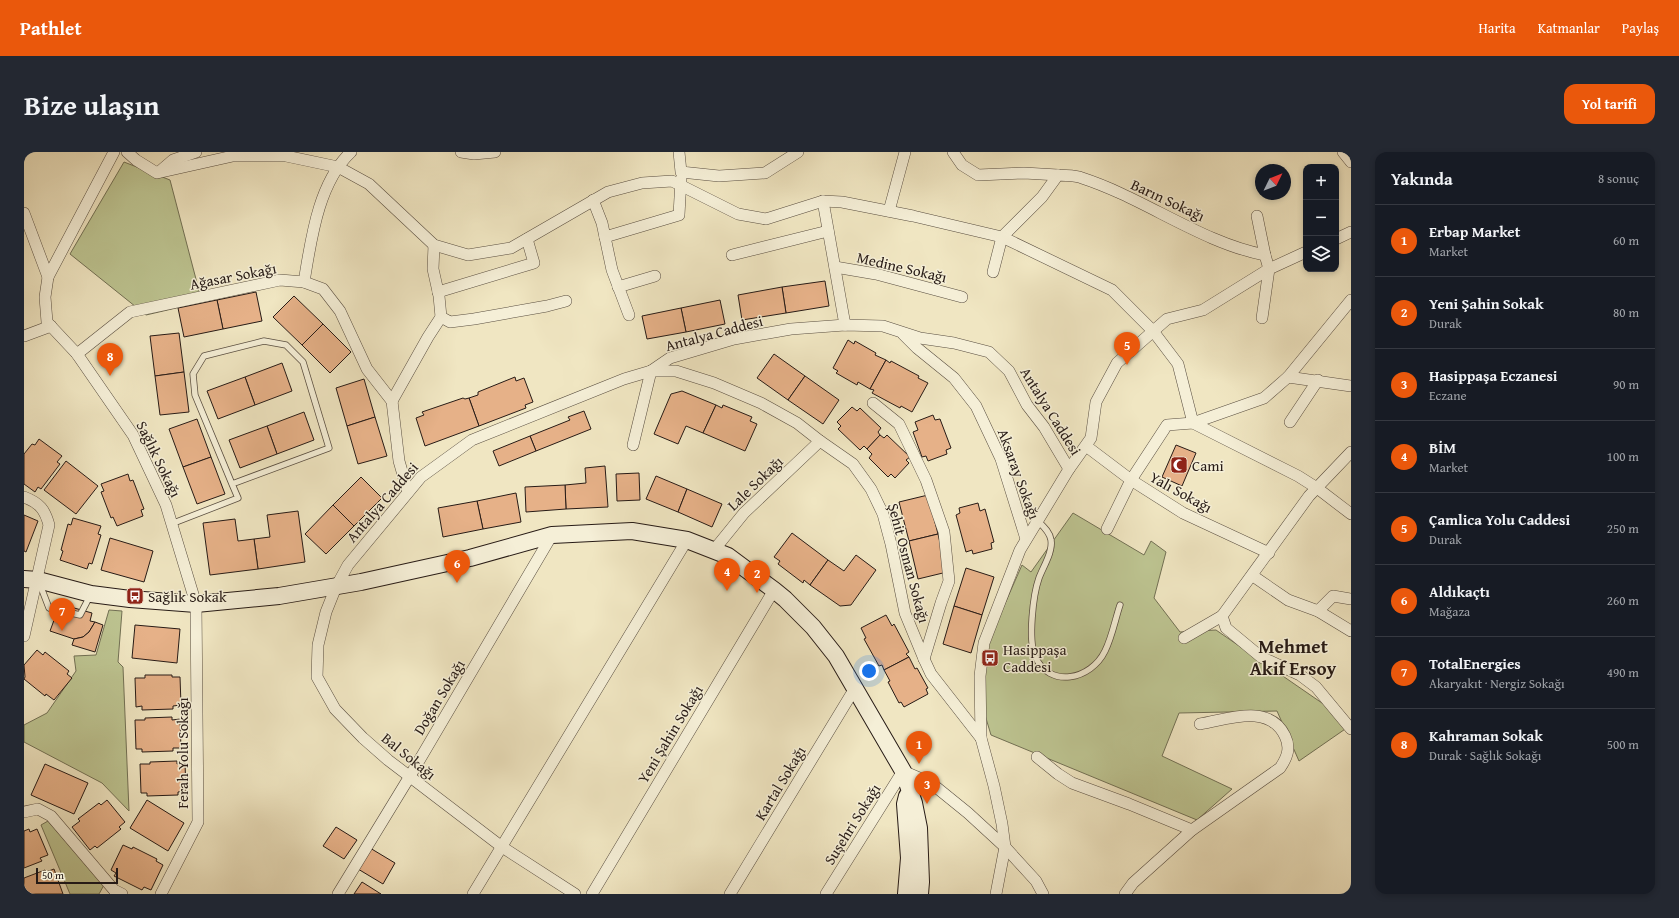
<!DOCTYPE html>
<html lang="tr">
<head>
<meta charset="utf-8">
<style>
  body { margin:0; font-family:"Gentium Book Plus",serif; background:#242831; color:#f1f3f6 }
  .controls { position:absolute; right:12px; top:12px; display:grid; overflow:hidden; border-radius:8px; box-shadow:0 2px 6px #0003 }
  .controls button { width:36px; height:36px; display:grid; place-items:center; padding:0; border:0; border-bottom:1px solid #363941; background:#171b24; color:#f1f3f6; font:20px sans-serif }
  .compass { position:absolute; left:1231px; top:12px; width:36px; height:36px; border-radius:50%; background:#171b24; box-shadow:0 2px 6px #0003; rotate:47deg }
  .scale { position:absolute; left:12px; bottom:10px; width:82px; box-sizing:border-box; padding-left:4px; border:2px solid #271b16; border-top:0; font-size:11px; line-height:14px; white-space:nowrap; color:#271b16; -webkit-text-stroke:3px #f5efd7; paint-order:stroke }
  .you { position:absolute; left:845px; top:519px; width:14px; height:14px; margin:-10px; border:3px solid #fff; border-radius:50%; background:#1a73e8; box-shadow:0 0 0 6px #1a73e833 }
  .badge { display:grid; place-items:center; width:26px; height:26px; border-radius:50%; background:#ea580c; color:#fff; font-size:13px; font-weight:700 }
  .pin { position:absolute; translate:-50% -33px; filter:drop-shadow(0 1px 2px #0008) }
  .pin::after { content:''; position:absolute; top:21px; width:14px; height:12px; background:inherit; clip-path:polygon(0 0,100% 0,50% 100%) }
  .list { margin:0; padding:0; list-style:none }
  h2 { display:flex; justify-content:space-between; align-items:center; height:52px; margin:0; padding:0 16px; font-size:17px }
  h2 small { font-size:13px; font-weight:400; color:#9ea1a6 }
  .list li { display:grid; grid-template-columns:26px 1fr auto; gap:12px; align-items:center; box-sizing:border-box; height:72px; padding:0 16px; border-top:1px solid #363941 }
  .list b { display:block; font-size:15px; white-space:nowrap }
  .list p { margin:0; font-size:13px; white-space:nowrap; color:#9ea1a6 }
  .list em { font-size:13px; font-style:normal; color:#9ea1a6 }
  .icon { flex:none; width:22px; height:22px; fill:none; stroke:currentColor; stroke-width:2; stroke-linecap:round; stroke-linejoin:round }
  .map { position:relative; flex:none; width:1327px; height:742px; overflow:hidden; border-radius:12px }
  header { display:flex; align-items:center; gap:24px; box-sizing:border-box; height:56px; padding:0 20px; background:#ea580c; color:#fff }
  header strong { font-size:19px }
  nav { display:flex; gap:22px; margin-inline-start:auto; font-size:14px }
  .intro { display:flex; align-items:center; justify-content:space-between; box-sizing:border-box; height:96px; padding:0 24px }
  h1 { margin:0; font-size:28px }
  .button { padding:10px 18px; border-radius:12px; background:#ea580c; color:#fff; font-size:14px; font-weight:700 }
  main { display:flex; gap:24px; padding:0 24px }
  aside { flex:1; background:#171b24; border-radius:12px; box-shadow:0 2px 6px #0003 }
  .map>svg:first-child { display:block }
</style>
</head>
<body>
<header>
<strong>Pathlet</strong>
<nav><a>Harita</a><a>Katmanlar</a><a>Paylaş</a></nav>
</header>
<div class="intro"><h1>Bize ulaşın</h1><a class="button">Yol tarifi</a></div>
<main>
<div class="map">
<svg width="1327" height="742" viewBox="0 0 1327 742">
  <rect width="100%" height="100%" fill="#f0e6c2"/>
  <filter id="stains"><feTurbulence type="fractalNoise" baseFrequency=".005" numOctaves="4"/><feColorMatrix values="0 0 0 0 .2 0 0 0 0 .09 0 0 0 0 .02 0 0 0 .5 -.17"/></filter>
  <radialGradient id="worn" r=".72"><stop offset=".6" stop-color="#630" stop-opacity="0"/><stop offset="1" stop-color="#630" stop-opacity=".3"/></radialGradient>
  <!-- green -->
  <g fill="#bdc491" stroke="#727054">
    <path d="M100,10L146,28L178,150L122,163L46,102Z"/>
    <path d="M1049,361L1120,403L1127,389L1142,400L1130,446L1156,480L1192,478L1327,571V573L1275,609L1253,559L1155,561L1138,604L1208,637L1173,668L967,583L958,553L961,497L998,413L1007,420Z"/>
    <path d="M85,458L98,459L94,510L99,515L105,659L78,631L0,590V573L23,561L52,519L50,504L72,503Z"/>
    <path d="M24,669L80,733L75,742H46L17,673Z"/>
  </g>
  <!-- building -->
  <g fill="#e6b188" stroke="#271b16">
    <path d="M801,129L805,154L762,161L758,135Z"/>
    <path d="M758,135L762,161L718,168L714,143Z"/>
    <path d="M232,140L238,169L199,177L193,148Z"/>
    <path d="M270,144L299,172L278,193L249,165Z"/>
    <path d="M193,148L199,177L160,185L154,156Z"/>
    <path d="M696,148L701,172L662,180L657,156Z"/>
    <path d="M657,156L662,180L623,187L618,164Z"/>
    <path d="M299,172L327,200L306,221L278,193Z"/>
    <path d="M155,181L160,220L131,224L126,184Z"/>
    <path d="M824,188L830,192L831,189L852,201L851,203L862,208L846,237L834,230L833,233L812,221L814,219L809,216Z"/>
    <path d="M750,202L781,224L764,248L733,226Z"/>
    <path d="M862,208L866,211L867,209L895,224L894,226L904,231L888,260L877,254L876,256L848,241L850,238L846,237Z"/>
    <path d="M258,211L268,239L231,253L221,225Z"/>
    <path d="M160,220L165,260L136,263L131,224Z"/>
    <path d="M781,224L815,248L799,272L764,248Z"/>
    <path d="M221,225L231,253L194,267L183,239Z"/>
    <path d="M491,225L492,229L500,226L509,250L501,253L502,256L455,274L445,246L454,243V240Z"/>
    <path d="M340,227L351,265L323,274L312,236Z"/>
    <path d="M658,239L692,253L679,281L662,274L654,292L630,282L647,242Z"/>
    <path d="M439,246L441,247L445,246L455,274L401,294L392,266L400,263L398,260Z"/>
    <path d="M692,253L698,256L699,253L728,265L726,269L733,272L721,299L679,281Z"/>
    <path d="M828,255L833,259L836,256L857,276L854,280L856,283L843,297L840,294L836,298L814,277L817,274L813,270Z"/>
    <path d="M560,259L567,277L512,299L506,284L546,268L544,265Z"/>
    <path d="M280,260L290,288L253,302L243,274Z"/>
    <path d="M909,263L911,268L916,267L927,296L922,298L923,302L904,309L902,304L898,305L889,280L894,278L891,270Z"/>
    <path d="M351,265L363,304L334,312L323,274Z"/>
    <path d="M173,267L187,305L159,315L145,277Z"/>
    <path d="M243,274L253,302L216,316L205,288Z"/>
    <path d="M856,283L860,286L863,283L886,305L882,308L885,311L871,326L867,322L864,325L845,306L848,302L843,297Z"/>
    <path d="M506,284L512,299L475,314L469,299Z"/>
    <path d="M15,287L38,304L33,310L36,312L17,337L14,335L11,340L0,332V302L8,292L11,293Z"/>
    <path d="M1152,293L1172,301L1158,334L1138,325Z"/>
    <path d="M187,305L201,342L173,352L159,315Z"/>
    <path d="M42,309L74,334L52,362L20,338Z"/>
    <path d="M581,314L584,355L542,357L541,333L562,331L561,316Z"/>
    <path d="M615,321L616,348L593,349L592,322Z"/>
    <path d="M104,322L106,329L109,328L120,357L117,358L119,364L93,374L89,365L87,366L77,340L80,339L77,332Z"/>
    <path d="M632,324L663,337L654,360L622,347Z"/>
    <path d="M337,325L358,346L330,374L309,353Z"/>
    <path d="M541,333L542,357L502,360L501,335Z"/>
    <path d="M663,337L698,352L688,375L654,360Z"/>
    <path d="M492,341L497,370L459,377L453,349Z"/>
    <path d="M904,343L914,382L885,389L875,350Z"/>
    <path d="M453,349L459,377L419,385L414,356Z"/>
    <path d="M954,351L956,359L961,357L970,390L967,391L968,397L949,402L948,398L942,400L932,363L936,361L935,356Z"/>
    <path d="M309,353L330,374L302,402L281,382Z"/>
    <path d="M274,359L281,410L234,417L230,387L246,385L243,363Z"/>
    <path d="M0,363L14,369L2,400L0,399Z"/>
    <path d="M49,366L77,374L74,382L77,383L68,412L65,411L63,417L36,408L39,399L37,398L44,372L47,373Z"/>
    <path d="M211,367L214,389L230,387L234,417L186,423L179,371Z"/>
    <path d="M768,381L804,408L786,433L780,428L779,431L754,412L756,409L750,405Z"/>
    <path d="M914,382L923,420L894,427L885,389Z"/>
    <path d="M86,386L129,399L120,430L77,418Z"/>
    <path d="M832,403L852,418L827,453L816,454L786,433L804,408L820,419Z"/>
    <path d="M942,416L970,425L958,463L930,454Z"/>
    <path d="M36,452L68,461L66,469L71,470L65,480L59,485L50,487L26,479Z"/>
    <path d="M930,454L958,463L947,501L919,492Z"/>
    <path d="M862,463L868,474L870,472L885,500L882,502L885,505L860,518L858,513L855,514L840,487L842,486L837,476Z"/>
    <path d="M71,470L79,473L71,500L48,493L50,487L59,485L65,480Z"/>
    <path d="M111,473L156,477L153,511L108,506Z"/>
    <path d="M13,498L19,503L21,500L45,519L43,522L48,526L30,548L22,542L21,544L0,527L1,525L0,513Z"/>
    <path d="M885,505L891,517L893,516L904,536L902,537L904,542L880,555L877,550L875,551L864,530L866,529L860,518Z"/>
    <path d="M121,523H148V525H156L157,553L149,554V557L118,558V554L112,555L111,526H121Z"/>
    <path d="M148,565V568L156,567L157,596H149V599L118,600V597H112L111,568H121V566Z"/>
    <path d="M153,609V612L161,611L162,639L154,640V643L123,644V641H117L116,612H126V610Z"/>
    <path d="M21,612L64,631L50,662L7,643Z"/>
    <path d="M83,648L101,670L95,675L97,677L73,696L71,694L66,698L48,675L56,669L54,667L75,651L77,653Z"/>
    <path d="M123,648L160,671L144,699L106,676Z"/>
    <path d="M312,675L333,688L320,707L299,694Z"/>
    <path d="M5,677L6,680L13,677L24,703L16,706L18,709L0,716V679Z"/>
    <path d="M99,693L108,697L109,695L133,707L132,709L139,713L127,738L120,735L118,738L90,724L92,721L87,718Z"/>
    <path d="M346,696L371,711L359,732L334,717Z"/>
    <path d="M30,717L39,742H0V726L21,718L22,720Z"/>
    <path d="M338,730L357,742H330Z"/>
  </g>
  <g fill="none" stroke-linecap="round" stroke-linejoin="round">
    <defs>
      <g id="service">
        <path d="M1014,369C1019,374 1026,380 1027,388C1029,400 1019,415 1015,426C1009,443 1004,488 1011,504C1025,537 1067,528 1081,499C1088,485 1091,468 1096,453"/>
        <path d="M147,372L214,346L208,332L171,243L169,222L180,204L240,189L262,193L279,210L305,296L208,332"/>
        <path d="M15,430L25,456L56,463L66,444"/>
      </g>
      <g id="minor">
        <path d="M90,0L24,125L21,145L23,170L53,202L109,283L142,353L172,452L174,670L137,742"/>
        <path d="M103,0L112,8L133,21L209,4H262L314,15L345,32L410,93L444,103L487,96L584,40L618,31L648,29L714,62L742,67L799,49L818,50L889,64L978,85L1088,138L1129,179L1154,212L1169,271L1240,246L1264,225L1327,234"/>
        <path d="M437,0L450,2L471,0"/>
        <path d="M655,0L657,20L695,24L741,21L774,0"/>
        <path d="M929,0L938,13L954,23L1000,21L1034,23"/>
        <path d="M1319,0L1327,10"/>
        <path d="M135,20L149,8L172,0"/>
        <path d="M569,48L578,71L588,118L605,163"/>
        <path d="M799,49L821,173"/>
        <path d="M865,59L881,0"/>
        <path d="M0,61L24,125"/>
        <path d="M1233,64L1241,103"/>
        <path d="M581,85L655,63L657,27"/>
        <path d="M1312,87L1327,80"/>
        <path d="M708,103L804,79"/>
        <path d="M811,115L852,122L938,145"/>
        <path d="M969,120L978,85L1018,45L1034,23C1041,24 1051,23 1058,26C1120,46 1178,91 1241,103L1245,117L1238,166"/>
        <path d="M280,130C287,88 294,31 327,0"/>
        <path d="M594,135L631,124"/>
        <path d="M414,140L510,111L503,87"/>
        <path d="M417,165L426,170L450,167L523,154L542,149"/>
        <path d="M879,182L893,196L930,226L952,254L977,307L1002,387"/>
        <path d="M0,184L27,174"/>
        <path d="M53,202L106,160L256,128L280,130L299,137L316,159L343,217L368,249"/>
        <path d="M1264,225L1327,148"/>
        <path d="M368,249L404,185L417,165L415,144L409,117L410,93"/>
        <path d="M368,249L375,309L384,340"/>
        <path d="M849,251L875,272L902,328L920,380L925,429L917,451L900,507"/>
        <path d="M1266,270L1294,228"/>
        <path d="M609,293L627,219H652L690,231L737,251L773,271L796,289L829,312L847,337L859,362L867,392L881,461L900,507L907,522L957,586"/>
        <path d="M1062,294L1107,328L1159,361L1245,401"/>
        <path d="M1327,300L1285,344L1198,464L1202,476L1237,505L1276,523L1292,535L1327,577"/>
        <path d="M0,345C16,351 21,358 25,373L0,484"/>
        <path d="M1083,377L1107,328L1143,273L1169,271L1274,324L1293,336L1327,362"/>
        <path d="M690,398L720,361L796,289"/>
        <path d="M1229,424L1264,448L1294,459L1327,479"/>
        <path d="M1294,459L1309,444L1327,447"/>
        <path d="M1160,486L1198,464"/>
        <path d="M1013,605L1034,622L1048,631L1105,652L1168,678"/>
        <path d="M0,660L14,657L27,664L90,738L98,742"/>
        <path d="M314,742L386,624L528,383"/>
        <path d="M449,742L663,388"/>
        <path d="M551,742L478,695L364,608L339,586L311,557L293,525L294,493L302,460L312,435L324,413L397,325L448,288L600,227L627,219L646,206L710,187L767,177L821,173L859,174L896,186L930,191L965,200L985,219L1003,253L1020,275L1045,317"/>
        <path d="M568,742L750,438"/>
        <path d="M706,742L831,536"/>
        <path d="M802,742L879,619L907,631L944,661L981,695L1012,729L1019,742"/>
        <path d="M972,742L981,695L978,672L970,634L957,586L956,524L960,491L996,398L1045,317L1067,286L1072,250L1093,211L1143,167L1179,158L1245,117L1282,100"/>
        <path d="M1101,742L1109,731L1168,678L1256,616C1263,606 1267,596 1261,584C1245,551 1205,567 1176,572"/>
      </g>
      <g id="secondary">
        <path d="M0,427L14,428L67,442L106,447L172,452L255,444L337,430L446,406L528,383L608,379L663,388L704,404L750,438L761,447L789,475L812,504L879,619L890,651L895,676L897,730L896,742"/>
        <path d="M882,742L885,706L881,652L883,644"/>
      </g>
    </defs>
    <!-- service casing -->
    <use href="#service" stroke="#594e41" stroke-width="7"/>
    <!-- minor casing -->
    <use href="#minor" stroke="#594e41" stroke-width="12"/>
    <!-- secondary casing -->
    <use href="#secondary" stroke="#271b16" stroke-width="18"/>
    <!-- service -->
    <use href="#service" stroke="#f5efd7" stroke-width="5.5"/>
    <!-- minor -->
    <use href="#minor" stroke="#f5efd7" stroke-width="11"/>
    <!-- secondary -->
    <use href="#secondary" stroke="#f5efd7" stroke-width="16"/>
  </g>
  <!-- icons -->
  <defs>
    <symbol id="mosque-square" viewBox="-11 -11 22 22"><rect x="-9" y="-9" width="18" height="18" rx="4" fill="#8f2418" stroke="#f5efd7"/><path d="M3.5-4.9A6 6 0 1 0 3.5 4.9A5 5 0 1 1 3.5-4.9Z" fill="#fff"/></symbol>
    <symbol id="bus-square" viewBox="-11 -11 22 22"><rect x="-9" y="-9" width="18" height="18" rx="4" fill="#8f2418" stroke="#f5efd7"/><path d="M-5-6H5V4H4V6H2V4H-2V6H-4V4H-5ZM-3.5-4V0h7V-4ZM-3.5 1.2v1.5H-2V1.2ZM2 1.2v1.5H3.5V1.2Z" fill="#fff"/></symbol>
  </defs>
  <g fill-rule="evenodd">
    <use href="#mosque-square" x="1145" y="303" width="20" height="20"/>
    <use href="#bus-square" x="101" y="434" width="20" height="20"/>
    <use href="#bus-square" x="956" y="496" width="20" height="20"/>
  </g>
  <g text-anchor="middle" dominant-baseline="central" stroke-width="3" stroke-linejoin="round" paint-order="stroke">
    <!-- street labels -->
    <g font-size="15" fill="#271b16" stroke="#f5efd7">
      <text transform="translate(1144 48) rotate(25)">Barın Sokağı</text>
      <text transform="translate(878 115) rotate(13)">Medine Sokağı</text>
      <text transform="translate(209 124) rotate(-11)">Ağasar Sokağı</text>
      <text transform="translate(690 181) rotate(-15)">Antalya Caddesi</text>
      <text transform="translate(1027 259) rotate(58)">Antalya Caddesi</text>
      <text transform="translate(135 307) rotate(64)">Sağlık Sokağı</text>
      <text transform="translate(995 322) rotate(70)">Aksaray Sokağı</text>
      <text transform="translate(731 331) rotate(-44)">Lale Sokağı</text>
      <text transform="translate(1157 340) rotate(29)">Yalı Sokağı</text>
      <text transform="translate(358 350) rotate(-49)">Antalya Caddesi</text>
      <text transform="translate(885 411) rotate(75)">Şehit Osman Sokağı</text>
      <text transform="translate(415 545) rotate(-59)">Doğan Sokağı</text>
      <text transform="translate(646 582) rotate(-59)">Yeni Şahin Sokağı</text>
      <text transform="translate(158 601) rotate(-90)">Ferah Yolu Sokağı</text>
      <text transform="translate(385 604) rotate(39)">Bal Sokağı</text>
      <text transform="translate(756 631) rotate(-59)">Kartal Sokağı</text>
      <text transform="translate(828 672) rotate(-58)">Suşehri Sokağı</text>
    </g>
    <!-- poi labels -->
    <g font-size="15" fill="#271b16" stroke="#f5efd7" text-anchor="start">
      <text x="1168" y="313">Cami</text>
      <text x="124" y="444">Sağlık Sokak</text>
      <text x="979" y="497">Hasippaşa<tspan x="979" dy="17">Caddesi</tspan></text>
    </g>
    <!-- district labels -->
    <g font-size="19" font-weight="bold" fill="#271b16" stroke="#f5efd7">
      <text x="1269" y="494">Mehmet<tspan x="1269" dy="22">Akif Ersoy</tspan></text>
    </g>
  </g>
  <rect width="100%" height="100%" filter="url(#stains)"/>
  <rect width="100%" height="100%" fill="url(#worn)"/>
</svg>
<div class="controls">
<button>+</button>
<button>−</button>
<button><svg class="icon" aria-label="layers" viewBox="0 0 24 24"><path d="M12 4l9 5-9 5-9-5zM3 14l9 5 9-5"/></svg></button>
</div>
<svg class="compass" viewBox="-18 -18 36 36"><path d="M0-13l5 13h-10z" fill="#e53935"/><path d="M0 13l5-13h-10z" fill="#9ea1a6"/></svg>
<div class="scale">50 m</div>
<div class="you"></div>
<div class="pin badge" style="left:895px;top:612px">1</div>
<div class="pin badge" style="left:733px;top:441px">2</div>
<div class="pin badge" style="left:903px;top:652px">3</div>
<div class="pin badge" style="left:703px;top:439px">4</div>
<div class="pin badge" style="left:1103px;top:213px">5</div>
<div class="pin badge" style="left:433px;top:431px">6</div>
<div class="pin badge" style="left:38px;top:479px">7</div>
<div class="pin badge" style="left:86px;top:224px">8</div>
</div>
<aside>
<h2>Yakında<small>8 sonuç</small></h2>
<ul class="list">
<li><span class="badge">1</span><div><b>Erbap Market</b><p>Market</p></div><em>60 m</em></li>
<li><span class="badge">2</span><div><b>Yeni Şahin Sokak</b><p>Durak</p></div><em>80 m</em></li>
<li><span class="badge">3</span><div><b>Hasippaşa Eczanesi</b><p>Eczane</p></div><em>90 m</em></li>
<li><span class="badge">4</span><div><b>BİM</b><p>Market</p></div><em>100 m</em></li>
<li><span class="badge">5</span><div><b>Çamlica Yolu Caddesi</b><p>Durak</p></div><em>250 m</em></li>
<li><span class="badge">6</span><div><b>Aldıkaçtı</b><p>Mağaza</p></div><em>260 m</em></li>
<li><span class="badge">7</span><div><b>TotalEnergies</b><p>Akaryakıt · Nergiz Sokağı</p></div><em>490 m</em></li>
<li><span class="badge">8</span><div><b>Kahraman Sokak</b><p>Durak · Sağlık Sokağı</p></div><em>500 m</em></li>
</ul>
</aside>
</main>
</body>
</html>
